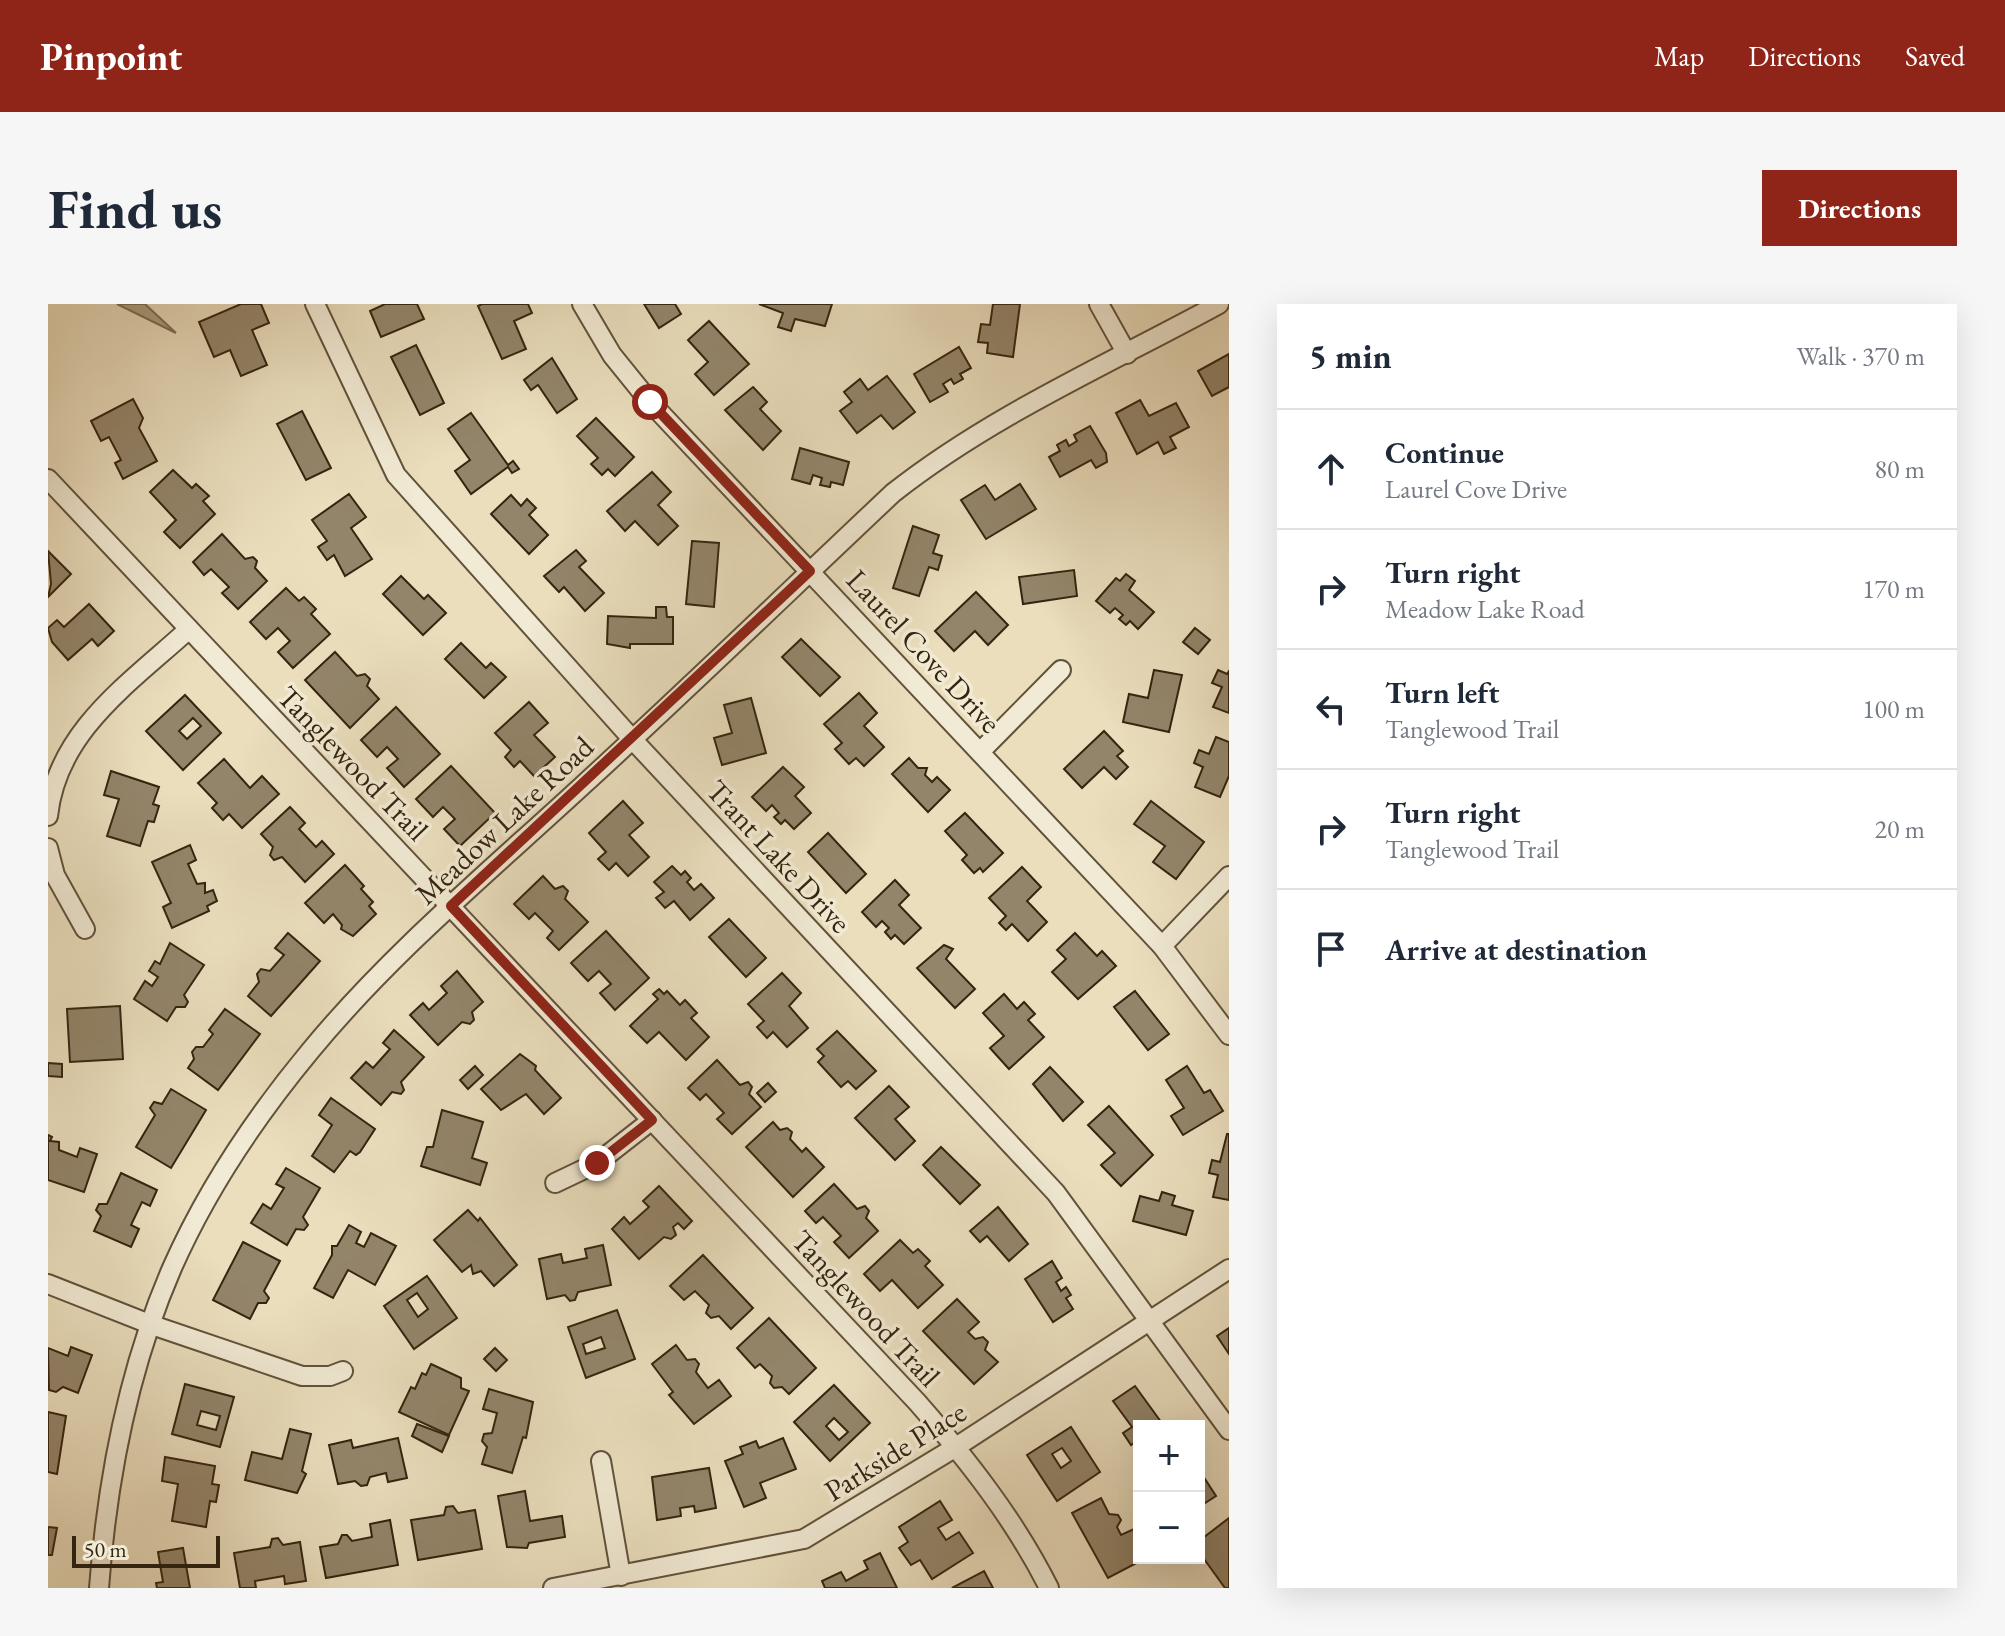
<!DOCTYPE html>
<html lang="en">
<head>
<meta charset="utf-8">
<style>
  body { margin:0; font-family:"EB Garamond",serif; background:#f6f6f7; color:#1f2937 }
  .controls { position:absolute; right:24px; bottom:24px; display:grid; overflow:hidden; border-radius:0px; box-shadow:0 8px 32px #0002 }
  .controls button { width:72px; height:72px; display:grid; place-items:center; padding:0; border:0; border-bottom:2px solid #e0e1e3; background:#fff; color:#1f2937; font:40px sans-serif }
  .scale { position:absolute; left:24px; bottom:20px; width:148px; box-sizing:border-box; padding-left:8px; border:4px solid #352410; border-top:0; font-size:22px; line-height:28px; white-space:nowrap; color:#352410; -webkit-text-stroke:6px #f1ead4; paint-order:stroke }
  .stop { position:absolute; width:24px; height:24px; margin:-18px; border:6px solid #8f2418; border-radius:50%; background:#fff }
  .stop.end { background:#8f2418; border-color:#fff; box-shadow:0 2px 8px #0008 }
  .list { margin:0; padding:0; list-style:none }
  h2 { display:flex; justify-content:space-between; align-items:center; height:104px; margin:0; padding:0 32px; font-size:34px }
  h2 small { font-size:26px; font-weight:400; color:#747a83 }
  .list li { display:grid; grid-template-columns:52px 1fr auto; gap:24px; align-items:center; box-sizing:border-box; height:120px; padding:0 32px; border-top:2px solid #e0e1e3 }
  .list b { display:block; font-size:30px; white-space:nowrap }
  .list p { margin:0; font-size:26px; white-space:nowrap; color:#747a83 }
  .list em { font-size:26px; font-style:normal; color:#747a83 }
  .icon { flex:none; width:44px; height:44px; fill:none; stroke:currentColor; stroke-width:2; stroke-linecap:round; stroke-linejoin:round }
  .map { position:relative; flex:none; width:1181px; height:1284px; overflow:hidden; border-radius:0px }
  header { display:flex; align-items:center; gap:48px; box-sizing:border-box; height:112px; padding:0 40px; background:#8f2418; color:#fff }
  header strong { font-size:38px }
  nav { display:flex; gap:44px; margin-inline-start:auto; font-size:28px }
  .intro { display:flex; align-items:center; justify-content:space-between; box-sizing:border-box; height:192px; padding:0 48px }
  h1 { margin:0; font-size:56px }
  .button { padding:20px 36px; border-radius:0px; background:#8f2418; color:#fff; font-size:28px; font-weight:700 }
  main { display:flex; gap:48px; padding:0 48px }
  aside { flex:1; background:#fff; border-radius:0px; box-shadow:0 8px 32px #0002 }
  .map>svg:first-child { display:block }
</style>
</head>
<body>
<header>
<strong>Pinpoint</strong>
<nav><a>Map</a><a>Directions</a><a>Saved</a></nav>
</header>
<div class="intro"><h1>Find us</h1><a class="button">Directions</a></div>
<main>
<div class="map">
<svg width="1181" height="1284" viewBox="0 0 1181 1284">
  <rect width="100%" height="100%" fill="#eadebd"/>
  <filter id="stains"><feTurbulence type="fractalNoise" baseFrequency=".0025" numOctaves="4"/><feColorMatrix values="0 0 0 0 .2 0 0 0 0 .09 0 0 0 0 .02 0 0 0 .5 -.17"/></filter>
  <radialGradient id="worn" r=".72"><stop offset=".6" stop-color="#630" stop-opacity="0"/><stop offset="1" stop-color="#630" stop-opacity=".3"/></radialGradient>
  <!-- water -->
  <path fill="#ac9f82" stroke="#7c6e54" stroke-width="2" d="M69,0H97L128,29Z"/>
  <!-- building -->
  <g fill="#93856a" stroke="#352410" stroke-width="2" fill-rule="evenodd">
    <path d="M193,0H213L221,19L204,26L219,61L193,72L182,46L166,53L151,18Z"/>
    <path d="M337,0H369L376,15L333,33L322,7Z"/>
    <path d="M434,0H480L484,9L466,17L478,45L454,55L430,2Z"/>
    <path d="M596,0H627L633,10L611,24Z"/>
    <path d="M711,0H784L777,22L747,15L743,27L730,23L735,9Z"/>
    <path d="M945,0H972L965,53L939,49L940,39L930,38L933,20L942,21Z"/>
    <path d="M661,17L701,60L666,91L647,70L660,58L640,36Z"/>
    <path d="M368,41L396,99L372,111L343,53Z"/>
    <path d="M911,43L923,64L912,70L915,75L906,80L903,75L895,80L900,88L882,98L866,70Z"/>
    <path d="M1181,50V83L1164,92L1150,67Z"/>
    <path d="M504,54L529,95L509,109L490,81L483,86L476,76Z"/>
    <path d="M839,72L867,108L845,125L833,111L809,129L792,107L804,98L796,88L812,75L820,86Z"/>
    <path d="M705,83L719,98L712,105L733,127L715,146L677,106Z"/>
    <path d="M85,95L95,114L91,124L109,157L75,175L67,159L73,156L61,133L53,137L43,117Z"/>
    <path d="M1092,96L1101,112L1128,99L1141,123L1122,133L1128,144L1116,150L1110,138L1089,150L1068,109Z"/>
    <path d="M254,107L283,164L258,176L229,120Z"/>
    <path d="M423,109L460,161L465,157L471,165L464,169L460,163L423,190L407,167L422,156L400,125Z"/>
    <path d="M548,114L586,153L567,172L560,165L554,171L543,160L550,154L529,132Z"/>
    <path d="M1042,122L1058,149L1059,158L1048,164L1043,156L1012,173L1001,153L1012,147L1009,141L1018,136L1021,142L1029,137L1026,131Z"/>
    <path d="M752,144L801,158L795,181L783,178L782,183L772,181L774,174L765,171L762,180L744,175Z"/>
    <path d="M125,166L144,184L148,180L161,192L155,197L167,210L132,244L116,228L128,216L102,188Z"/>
    <path d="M604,168L623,188L610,201L630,222L610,241L587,217L577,227L559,207Z"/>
    <path d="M972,180L988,205L938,235L913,196L937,181L947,196Z"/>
    <path d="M301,190L318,213L303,224L324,255L297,272L286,251L279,256L270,243L279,237L264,216Z"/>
    <path d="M463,191L473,202L479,195L488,204L481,211L500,231L481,250L443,210Z"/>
    <path d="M865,222L891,231L885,249L894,252L890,266L881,263L871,292L845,284Z"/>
    <path d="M174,230L197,255L205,253L209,257L207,264L219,277L190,305L174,289L181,283L163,265L156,271L145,258Z"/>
    <path d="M644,237L671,239L666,303L638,300Z"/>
    <path d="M528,246L538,257L531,263L556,289L537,307L516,283L511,288L496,272Z"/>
    <path d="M0,247L23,270L0,293L3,280Z"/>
    <path d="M1026,266L1029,292L975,300L971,273Z"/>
    <path d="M1078,270L1087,277L1081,286L1106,308L1090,325L1082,317L1078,321L1071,315L1075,311L1067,304L1062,309L1048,297L1068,274L1072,277Z"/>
    <path d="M353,272L376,295L380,291L398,309L375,331L335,290Z"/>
    <path d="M238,284L251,297L256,293L268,305L263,310L282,330L245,364L230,348L242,337L230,324L218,335L202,318Z"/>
    <path d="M928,288L960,321L940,341L927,327L906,347L887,327Z"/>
    <path d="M41,300L66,327L50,342L44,335L20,356L4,338L0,324L9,316L16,323Z"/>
    <path d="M608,303H618L619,313H625V340H582V344L559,340L560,312L608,314Z"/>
    <path d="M1147,324L1162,336L1150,350L1135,338Z"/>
    <path d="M753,335L792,373L772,392L734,353Z"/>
    <path d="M413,339L438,364L443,359L458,373L436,394L397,355Z"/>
    <path d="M287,348L309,372L317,370L322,375L319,382L331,395L302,424L257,376Z"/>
    <path d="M1106,366L1134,371L1121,428L1075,418L1081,390L1100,394Z"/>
    <path d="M1170,366L1179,370L1181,367V409L1165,403L1174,383L1164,379Z"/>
    <path d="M811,389L829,409L816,422L836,443L816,462L808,454L801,460L787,445L794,439L776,420Z"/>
    <path d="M137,391L173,429L135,466L98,427ZM145,414L153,422L139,435L131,427Z"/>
    <path d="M703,394L718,449L674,461L666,434L684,429L676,401Z"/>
    <path d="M481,398L500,419L486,431L507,453L486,472L472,457L466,463L457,453L463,446L447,429Z"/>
    <path d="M348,403L392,450L356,483L339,464L350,455L339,443L329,453L313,436Z"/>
    <path d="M1056,427L1075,447L1069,452L1080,463L1068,475L1056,463L1034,484L1016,465Z"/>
    <path d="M1168,433L1181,438V472L1172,493L1147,483L1155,463L1146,459L1151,446L1161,450Z"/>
    <path d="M861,454L870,464H879L877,471L884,478L889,473L902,486L880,508L844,470Z"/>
    <path d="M176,455L202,484L214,472L231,490L194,524L181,510L175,516L164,504L169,499L150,479Z"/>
    <path d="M403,462L447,509L412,542L396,525L407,515L395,503L385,513L368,495Z"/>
    <path d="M735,463L756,483L747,492L763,509L746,525L737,516L733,520L726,513L731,509L724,501L718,507L704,493Z"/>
    <path d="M63,467L111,483L105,500L111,502L106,518L100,517L92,542L59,532L71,495L56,491Z"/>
    <path d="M575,497L595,519L581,531L601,553L580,572L568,559L561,566L550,555L558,548L541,529Z"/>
    <path d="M1103,497L1156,538L1128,575L1105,558L1117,542L1086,520Z"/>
    <path d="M242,503L257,519L251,525L268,543L274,537L286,550L257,578L234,553L226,556L222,551L225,543L213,530Z"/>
    <path d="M917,509L955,549L935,568L932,564L926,569L914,556L919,551L897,527Z"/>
    <path d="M780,529L818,570L798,589L760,548Z"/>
    <path d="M142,541L148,556L140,560L149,580L157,579V589L165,586L169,597L159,602L161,607L124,624L115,603L123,599L104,558Z"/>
    <path d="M297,561L316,582L313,585L325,598L321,602L328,610L305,632L293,625L294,621L285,610L276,619L257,599Z"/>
    <path d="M624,562L633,571L637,567L643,574L639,578L646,586L653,580L666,594L642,616L626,597L617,604L608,594L616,588L606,578Z"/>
    <path d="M974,563L993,583L979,597L999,618L980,637L964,620L958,626L951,619L958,612L941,594Z"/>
    <path d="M495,572L507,585L515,582L520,587L517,595L540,618L511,646L499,634L505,627L487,609L481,615L466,600Z"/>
    <path d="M847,576L861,591L851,601L873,624L856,640L847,631L843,635L837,628L841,624L834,617L828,623L814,608Z"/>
    <path d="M681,615L718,654L698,673L661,633Z"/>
    <path d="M558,627L601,674L567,706L552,689L563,680L551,667L540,677L523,659Z"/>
    <path d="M240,629L272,657L223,712L200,692L211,678L209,670L213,665L222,667L236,651L227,644Z"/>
    <path d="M1027,629L1049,652L1054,647L1068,662L1030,695L1004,668L1018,655L1009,646Z"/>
    <path d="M122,639L156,661L136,691L140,698L137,703H128L119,717L86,695L97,677L104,682L110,673L101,667L107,657L112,660Z"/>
    <path d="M896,641L905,645L898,655L927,685L907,704L869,664Z"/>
    <path d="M409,667L435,698L424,708L426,716L422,720L414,718L390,741L362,711L375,699L381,706L399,689L393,682Z"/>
    <path d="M734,669L753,689L741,702L760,724L739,743L725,728L719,734L709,723L716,717L700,700Z"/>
    <path d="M611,685L616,690L619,687L632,701L637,696L649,709L643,714L661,733L638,756L611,728L599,739L582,722L610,695L605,690Z"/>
    <path d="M1087,687L1121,730L1100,746L1066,703Z"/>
    <path d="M956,690L969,705L976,698L987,710L980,716L996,733L961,765L942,744L956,732L935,709Z"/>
    <path d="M72,702L75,755L22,758L19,705Z"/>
    <path d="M177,705L212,730L170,786L140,764L146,755L144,748L148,743H155L165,730L161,726Z"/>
    <path d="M346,726L376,753L353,778L356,786L353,790L344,788L333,801L303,774L318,758L325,764L342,745L335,739Z"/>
    <path d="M789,727L828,767L808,785L800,777L793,783L770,758L776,752L769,745Z"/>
    <path d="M472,750L488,762L487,766L513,794L496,810L478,790L453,806L433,785Z"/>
    <path d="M669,756L692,781L700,778L704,783L701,790L713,803L684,830L669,815L676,809L658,790L652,796L640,784Z"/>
    <path d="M0,759L14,760V773L0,772Z"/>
    <path d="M427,762L435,771L420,785L412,776Z"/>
    <path d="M1139,762L1156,789L1162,786L1175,807L1135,831L1123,812L1136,804L1118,776Z"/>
    <path d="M1002,763L1035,798L1015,817L985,780Z"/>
    <path d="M720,779L728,788L717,798L709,789Z"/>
    <path d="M841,782L861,803L847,815L867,837L847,856L807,814Z"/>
    <path d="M123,785L158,806L123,864L88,843L107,811L102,804L106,798L114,800Z"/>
    <path d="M283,794L327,825L312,848L308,851L302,847L286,868L264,852L284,821L271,811Z"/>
    <path d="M1061,802L1105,851L1073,882L1053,861L1067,849L1040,821Z"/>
    <path d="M394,806L435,818L424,854L439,859L432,881L373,862L379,843H385Z"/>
    <path d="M725,818L732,826L739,824L744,828L742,835L754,848L758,844L776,863L745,893L698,843Z"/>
    <path d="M1179,830H1181V896L1165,893L1170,871L1161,869L1164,856L1172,858Z"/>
    <path d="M0,831L4,833L2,837L11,838V846L29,853L32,844L49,850L36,888L0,876Z"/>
    <path d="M893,843L932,881L912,900L875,861Z"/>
    <path d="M238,864L272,884L255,913L260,921L256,926L248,925L239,941L203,919L215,900L223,905L236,884L228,880Z"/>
    <path d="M73,869L109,886L102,902L94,898L83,921L91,925L83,943L46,927L53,912L48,906L51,900H59Z"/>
    <path d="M786,880L809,905L817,902L821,907L818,914L830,927L801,954L786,938L793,932L775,913L768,919L757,907Z"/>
    <path d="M611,882L644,917L636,925L630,919L625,923L628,931L623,935L616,933L591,955L564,925L576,913L582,920L601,903L595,897Z"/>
    <path d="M1114,888L1127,892L1124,901L1145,907L1138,931L1085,917L1092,892L1111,897Z"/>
    <path d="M950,903L980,940L961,957L939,932L932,938L922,927Z"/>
    <path d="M420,906L430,917L432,914L469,961L446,982L433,967L425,970L423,961L414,968L386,936Z"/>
    <path d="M301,921L313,928L308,939L316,943L323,929L348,942L327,981L300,966L285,994L266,984L284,951V942H289Z"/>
    <path d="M852,936L865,949L870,945L882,957L877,962L895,981L870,1004L844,976L832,987L816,970Z"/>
    <path d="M195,938L232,957L216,987L221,994L218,999H210L202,1015L165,996Z"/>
    <path d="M555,941L563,981L530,988L527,996L522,997L517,991L499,995L491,955L513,950L515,959L539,954L537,945Z"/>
    <path d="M655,951L705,1004L683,1025L671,1012L663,1014L658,1009L661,1001L647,987L636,996L622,982Z"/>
    <path d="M1004,957L1014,974L1008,978L1013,987L1018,983L1023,991L1018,994L1025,1005L1005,1018L977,975Z"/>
    <path d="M379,972L409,1014L366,1045L336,1002ZM369,989L380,1005L370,1013L359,996Z"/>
    <path d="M909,995L931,1018L920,1028L927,1035L935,1033L940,1038L937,1046L950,1058L926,1080L875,1027Z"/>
    <path d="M569,1006L587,1055L538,1074L520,1023ZM553,1033L557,1044L538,1050L535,1040Z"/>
    <path d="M721,1014L768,1064L741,1090L734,1083L726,1084L722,1079L724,1072L712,1060L707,1064L689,1044Z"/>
    <path d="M1181,1024V1050L1169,1032Z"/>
    <path d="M628,1041L639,1056L647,1055L651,1060L648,1068L660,1084L671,1076L683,1092L646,1120L621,1091L625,1088L604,1060Z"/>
    <path d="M23,1043L44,1051L30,1089L15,1083L8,1088L1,1086L0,1044L20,1052Z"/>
    <path d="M447,1044L459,1056L448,1067L436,1055Z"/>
    <path d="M383,1060L413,1074V1084L421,1087L401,1131L351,1108L363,1083L367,1085L374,1069L378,1071Z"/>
    <path d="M137,1080L186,1093L172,1143L124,1130ZM153,1107L172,1112L168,1126L149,1121Z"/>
    <path d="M786,1081L822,1119L782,1157L746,1118ZM786,1114L800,1128L791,1136L778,1122Z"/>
    <path d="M1087,1082L1116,1122H1091V1135L1083,1141L1075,1129L1084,1123L1065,1097Z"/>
    <path d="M441,1085L485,1098L478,1134L475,1133L464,1169L434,1160L439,1143L434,1137L436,1130L444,1129L449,1109L435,1105Z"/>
    <path d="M0,1108L18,1112L9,1170L0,1168Z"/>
    <path d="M369,1120L401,1132L394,1148L364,1132Z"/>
    <path d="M1023,1123L1052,1168L1009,1197L979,1151ZM1014,1144L1023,1157L1013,1164L1004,1150Z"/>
    <path d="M242,1125L263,1130L254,1167L258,1170L249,1189L197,1176L204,1148L234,1155Z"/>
    <path d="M350,1134L359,1174L340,1178L338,1169L322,1173L319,1181L313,1182L307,1177L290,1180L281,1141L303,1136L305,1144Z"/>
    <path d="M735,1134L748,1165L712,1179L718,1194L696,1203L677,1157L695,1150L692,1143L708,1137L711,1144Z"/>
    <path d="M117,1153L167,1162L164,1180L171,1181L168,1198L162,1197L158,1223L124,1217L130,1180L114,1177Z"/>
    <path d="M661,1164L668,1204L647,1208L646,1202L632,1204L633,1212L609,1216L604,1173Z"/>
    <path d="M1157,1175L1168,1192L1151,1203V1179Z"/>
    <path d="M477,1187L482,1217L514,1212L517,1233L481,1239L479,1244L459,1243L450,1192Z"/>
    <path d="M1053,1194L1061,1210L1070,1211L1073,1216L1069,1223L1073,1231L1086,1225L1091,1234V1254H1098L1060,1274L1024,1209Z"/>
    <path d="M892,1197L904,1216L890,1224L898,1236L911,1228L925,1249L884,1275L872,1256L863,1261L851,1244L860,1238L851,1223Z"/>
    <path d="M405,1202L410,1209L427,1206L434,1245L370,1256L363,1216L396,1211L398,1203Z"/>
    <path d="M1181,1214V1284H1177L1151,1248V1237Z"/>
    <path d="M342,1216L350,1261L278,1274L272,1243L290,1240L294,1231H299L304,1237L324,1233L322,1220Z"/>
    <path d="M0,1223L9,1224L4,1251H0Z"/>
    <path d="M230,1234L235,1241L252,1238L258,1277L237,1280L236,1272L207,1277L208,1284H192L186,1249L222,1243L224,1235Z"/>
    <path d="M135,1244L142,1284H109L108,1279L115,1278L110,1248Z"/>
    <path d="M832,1249L849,1284H777L774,1277L793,1268L798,1277L820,1265L816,1257Z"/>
    <path d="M936,1267L945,1284H904Z"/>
  </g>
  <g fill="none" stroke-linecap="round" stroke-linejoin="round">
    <defs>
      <g id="street">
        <path d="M267,0L348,171L585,436L1008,889L1181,1126"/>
        <path d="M534,0L564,51L602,98L1114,642L1181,731"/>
        <path d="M1051,0L1079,50"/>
        <path d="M0,175L869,1098C919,1155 967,1216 1001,1284"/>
        <path d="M932,448L1013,366"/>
        <path d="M0,512C9,427 82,379 141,325"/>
        <path d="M0,544L7,571L37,625"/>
        <path d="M1114,642L1181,572"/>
        <path d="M507,879L549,859L604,816"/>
        <path d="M0,980L104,1021L254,1072H282L295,1067"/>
        <path d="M553,1157L573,1272"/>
        <path d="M51,1284C59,1177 81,1063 124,964C158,887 209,811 263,746C343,649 442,567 534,482C639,386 741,287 845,189C944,111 1061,60 1171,0"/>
        <path d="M505,1284L756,1235L908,1143L1181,965"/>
      </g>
    </defs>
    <!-- street casing -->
    <use href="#street" stroke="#62523b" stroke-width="22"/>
    <!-- street -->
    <use href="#street" stroke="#f1ead4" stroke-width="18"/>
  </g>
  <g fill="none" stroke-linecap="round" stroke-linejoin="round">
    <!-- route -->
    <path stroke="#8f2418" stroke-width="10" d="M549,859L604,816L403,602L762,267L602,98"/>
  </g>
  <g text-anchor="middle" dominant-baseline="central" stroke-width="7" stroke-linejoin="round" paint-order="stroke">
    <!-- street labels -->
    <g font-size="30" fill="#352410" stroke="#f1ead4">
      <text transform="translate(876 347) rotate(47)">Laurel Cove Drive</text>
      <text transform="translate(305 459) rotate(46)">Tanglewood Trail</text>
      <text transform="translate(456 516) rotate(-43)">Meadow Lake Road</text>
      <text transform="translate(731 552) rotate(47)">Trant Lake Drive</text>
      <text transform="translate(818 1004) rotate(47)">Tanglewood Trail</text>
      <text transform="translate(847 1147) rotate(-32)">Parkside Place</text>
    </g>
  </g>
  <rect width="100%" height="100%" filter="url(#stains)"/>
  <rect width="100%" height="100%" fill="url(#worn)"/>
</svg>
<div class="controls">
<button>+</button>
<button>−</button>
</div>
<div class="scale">50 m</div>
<div class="stop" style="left:602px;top:98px"></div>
<div class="stop end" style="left:549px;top:859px"></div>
</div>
<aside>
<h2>5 min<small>Walk · 370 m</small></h2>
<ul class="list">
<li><svg class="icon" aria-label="ahead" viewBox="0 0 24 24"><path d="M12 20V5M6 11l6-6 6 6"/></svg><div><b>Continue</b><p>Laurel Cove Drive</p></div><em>80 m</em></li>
<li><svg class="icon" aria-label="right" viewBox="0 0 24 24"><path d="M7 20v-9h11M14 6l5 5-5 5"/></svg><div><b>Turn right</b><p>Meadow Lake Road</p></div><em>170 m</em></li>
<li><svg class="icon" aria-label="left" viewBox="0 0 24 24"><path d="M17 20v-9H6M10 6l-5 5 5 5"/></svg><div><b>Turn left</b><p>Tanglewood Trail</p></div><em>100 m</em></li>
<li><svg class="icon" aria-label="right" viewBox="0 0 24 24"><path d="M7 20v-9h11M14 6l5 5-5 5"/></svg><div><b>Turn right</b><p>Tanglewood Trail</p></div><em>20 m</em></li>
<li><svg class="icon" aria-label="arrive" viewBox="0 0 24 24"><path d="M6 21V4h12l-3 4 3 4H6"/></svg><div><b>Arrive at destination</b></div></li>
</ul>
</aside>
</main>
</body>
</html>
